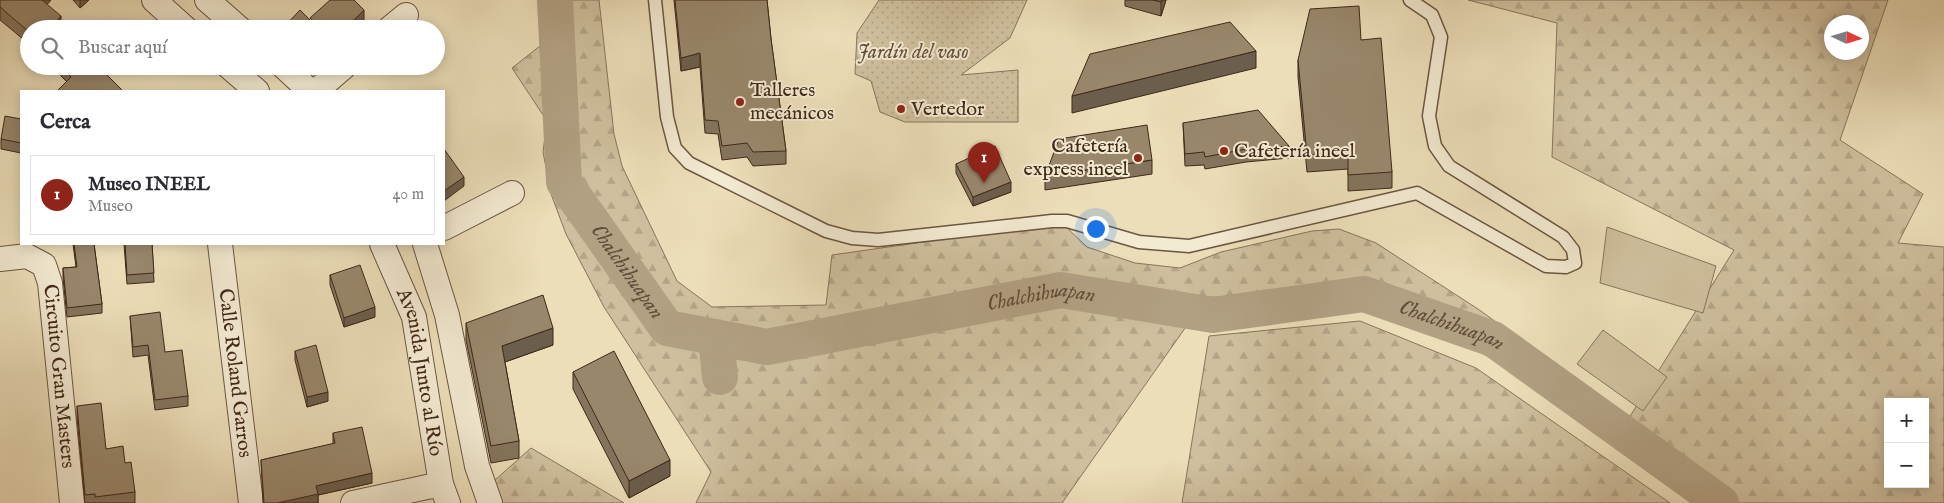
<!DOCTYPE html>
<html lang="es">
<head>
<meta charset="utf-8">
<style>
  body { margin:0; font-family:"IM FELL English",serif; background:#f2f2f3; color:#2b2b33 }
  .controls { position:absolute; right:15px; bottom:15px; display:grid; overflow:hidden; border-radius:0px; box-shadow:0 2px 12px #0003 }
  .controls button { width:45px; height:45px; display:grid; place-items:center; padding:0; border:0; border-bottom:1px solid #e1e1e2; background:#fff; color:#2b2b33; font:25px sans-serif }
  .compass { position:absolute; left:1824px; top:15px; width:45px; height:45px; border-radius:50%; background:#fff; box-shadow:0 2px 12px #0003; rotate:94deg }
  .you { position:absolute; left:1095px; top:228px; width:18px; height:18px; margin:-12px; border:4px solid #fff; border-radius:50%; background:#1a73e8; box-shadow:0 0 0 8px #1a73e833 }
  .badge { display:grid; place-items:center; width:32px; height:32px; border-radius:50%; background:#8f2418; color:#fff; font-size:16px; font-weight:700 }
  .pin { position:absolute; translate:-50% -41px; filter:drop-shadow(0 1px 2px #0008) }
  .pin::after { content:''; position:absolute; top:26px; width:18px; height:15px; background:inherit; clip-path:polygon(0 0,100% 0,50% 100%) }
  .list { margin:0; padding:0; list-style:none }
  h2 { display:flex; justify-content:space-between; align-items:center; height:65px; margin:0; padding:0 20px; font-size:21px }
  h2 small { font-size:16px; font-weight:400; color:#7c7c81 }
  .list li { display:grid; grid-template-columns:32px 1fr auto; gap:15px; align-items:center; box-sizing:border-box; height:80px; margin:0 10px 10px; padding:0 10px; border:1px solid #e1e1e2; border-radius:0px }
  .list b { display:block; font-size:19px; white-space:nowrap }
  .list p { margin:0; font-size:16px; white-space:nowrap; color:#7c7c81 }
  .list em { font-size:16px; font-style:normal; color:#7c7c81 }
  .icon { flex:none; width:28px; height:28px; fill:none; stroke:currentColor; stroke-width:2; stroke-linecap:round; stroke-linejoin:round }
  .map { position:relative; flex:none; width:1944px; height:503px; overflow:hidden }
  .search { position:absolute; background:#fff; box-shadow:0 2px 12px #0003; left:20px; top:20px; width:425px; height:55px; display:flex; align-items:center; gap:12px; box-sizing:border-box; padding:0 18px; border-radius:28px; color:#7c7c81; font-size:19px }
  .panel { position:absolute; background:#fff; box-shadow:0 2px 12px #0003; left:20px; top:90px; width:425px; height:155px; border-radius:0px }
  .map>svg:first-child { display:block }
</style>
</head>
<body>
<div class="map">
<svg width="1944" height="503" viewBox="0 0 1944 503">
  <defs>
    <pattern id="forest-firs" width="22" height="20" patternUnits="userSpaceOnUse" patternTransform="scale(1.25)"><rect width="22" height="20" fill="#cfbf9e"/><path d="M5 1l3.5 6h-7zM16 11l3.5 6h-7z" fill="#b3a488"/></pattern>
    <pattern id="park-dots" width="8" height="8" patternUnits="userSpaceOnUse" patternTransform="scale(1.25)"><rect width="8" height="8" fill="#cfbf9e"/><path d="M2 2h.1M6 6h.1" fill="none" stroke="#b3a488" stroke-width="1.8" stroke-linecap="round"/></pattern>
  </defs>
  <rect width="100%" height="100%" fill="#ecdeb9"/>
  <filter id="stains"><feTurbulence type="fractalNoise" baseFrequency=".004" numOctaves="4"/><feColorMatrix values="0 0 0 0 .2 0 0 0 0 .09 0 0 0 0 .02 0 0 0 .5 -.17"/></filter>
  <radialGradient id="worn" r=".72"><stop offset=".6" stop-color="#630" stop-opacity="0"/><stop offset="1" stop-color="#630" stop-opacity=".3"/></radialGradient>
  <!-- forest -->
  <g fill="url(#forest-firs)" stroke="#88745c" fill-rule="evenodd">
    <path d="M546,0H599L614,134L622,166L677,281L712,307L826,305L832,255L1036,226H1065L1087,247L1135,263L1180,268L1221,252L1312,231L1339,229L1376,243L1478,309L1629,418L1734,250L1552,157L1557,23L1468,0H1888L1840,140L1923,194L1898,243L1944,247V503H1715L1554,390L1391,307L1338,291L1306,289L1238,298L1207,297L1062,503H696L711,472L604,307L566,234L551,194L543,152L547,121L512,68L545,42ZM1832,22H1862V52H1832ZM1888,402H1925V484H1888Z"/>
    <path d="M1360,321L1476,368L1670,503H1182L1209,336Z"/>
    <path d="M531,448L624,503H501L494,481Z"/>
  </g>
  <!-- park -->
  <path fill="url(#park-dots)" stroke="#88745c" d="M879,0H1027L1010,38L961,75L1018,70V122H905L880,112L871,81L855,74L857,33Z"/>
  <!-- pitch -->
  <g fill="#cfbf9e" stroke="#88745c">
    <path d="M1607,227L1716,266L1703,313L1600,283Z"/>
    <path d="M1603,330L1667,377L1643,411L1577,364Z"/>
  </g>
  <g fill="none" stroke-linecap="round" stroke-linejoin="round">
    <!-- river -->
    <g stroke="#b2a083" stroke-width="36">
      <path id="s1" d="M555,0L564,182L667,328L767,347L1061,290L1213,315L1364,294L1493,339L1721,503"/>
      <path d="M716,337L720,377"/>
    </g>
    <defs>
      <path id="lane" d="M655,0L667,117L675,148L689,163L826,231L852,238L878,240L1052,221H1067L1139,242L1189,246L1417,193L1546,266L1566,267L1575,263L1573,250L1563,237L1449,166L1435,146L1429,116L1441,37L1432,15L1410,0"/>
      <g id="street">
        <path d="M154,0L186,29"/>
        <path d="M207,0L240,29"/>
        <path d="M389,29L406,15"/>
        <path d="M228,66L257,91"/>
        <path d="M283,66L310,91"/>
        <path d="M316,91L345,66"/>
        <path d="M444,228L512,193"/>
        <path id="s2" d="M220,244L251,503"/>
        <path id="s3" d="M382,244L414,317L441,484L448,503"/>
        <path d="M425,244L447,315L477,466L490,503"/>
        <path id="s4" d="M0,259L27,256L44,265L50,283L72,503"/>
        <path d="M353,503L441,484"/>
      </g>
    </defs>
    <!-- lane casing -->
    <use href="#lane" stroke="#6b5641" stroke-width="15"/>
    <!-- street casing -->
    <use href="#street" stroke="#6b5641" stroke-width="26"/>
    <!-- lane -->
    <use href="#lane" stroke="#f3ead2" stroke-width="12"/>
    <!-- street -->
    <use href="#street" stroke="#f3ead2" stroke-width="24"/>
  </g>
  <!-- wall -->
  <g fill="#84745d" stroke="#402819">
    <path d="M0,0L47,5L61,29H29V44L0,20Z"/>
    <path d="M73,0H89L80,8Z"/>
    <path d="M674,0H767L771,39L786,151V164L753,166L747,157L722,160L718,134L705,133L700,67L681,71Z"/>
    <path d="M1125,0H1166L1161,16L1125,6Z"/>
    <path d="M1361,40L1392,172V188L1348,191V169L1307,172L1298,77V60Z"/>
    <path d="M61,67L105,73L67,82L61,76Z"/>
    <path d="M21,119V153L1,149V139Z"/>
    <path d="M1183,123L1289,146V158L1246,162L1205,169L1204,165L1185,166Z"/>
    <path d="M1152,160V174L1045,190V176Z"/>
    <path d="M956,164L1011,192L973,206L956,173Z"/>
    <path d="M73,244H94L102,304V313L67,317L63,278V268L76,267Z"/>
    <path d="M124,244H152L154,282L127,284Z"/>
    <path d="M330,275L375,317L344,327L330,285Z"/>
    <path d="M130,316L165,352L188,396V406L155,410L148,355L133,357Z"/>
    <path d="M466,323L553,345L505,362L519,441V458L491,463L466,340Z"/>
    <path d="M295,351L328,401L307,407L295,360Z"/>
    <path d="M573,372L670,476L629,498L573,389Z"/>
    <path d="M77,406L106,449L125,463L135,492V503H85L77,418Z"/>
    <path d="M333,433L372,483L318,495V503H263L261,460L333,444Z"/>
  </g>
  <!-- shaded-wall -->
  <g fill="#6b5e4c" stroke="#402819">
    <path d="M41,0H51L41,12Z"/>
    <path d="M80,0H89L80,8Z"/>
    <path d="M1162,0H1166L1161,16V2Z"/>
    <path d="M364,10V20L355,29H345Z"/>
    <path d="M61,16V29H50Z"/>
    <path d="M1256,51V68L1072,113V96Z"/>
    <path d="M700,53V67L681,71V58Z"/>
    <path d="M464,177V186L444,201V191Z"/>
    <path d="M1011,182V192L973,206V197Z"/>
    <path d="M375,307V317L344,327V318Z"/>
    <path d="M553,328V345L502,363V346Z"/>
    <path d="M328,392V401L307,407V397Z"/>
    <path d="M670,460V476L629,498V481Z"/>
    <path d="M372,473V483L318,495V503H277L316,486Z"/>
  </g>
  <!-- building -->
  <g fill="#99876c" stroke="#402819">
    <path d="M0,0H42L61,16L50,29H29V32L0,7Z"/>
    <path d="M330,0H354L364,10L345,29H320L310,18Z"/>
    <path d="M675,0H767L771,39L786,151L753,152L747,143L722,146L718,121L705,120L700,53L681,58Z"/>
    <path d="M1153,0H1162L1161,2Z"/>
    <path d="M1359,6L1361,40L1381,38L1392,172L1348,175V152L1307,155L1298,60L1310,9Z"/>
    <path d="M300,10L318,28V29H282Z"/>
    <path d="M1230,22L1256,51L1072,96L1090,54Z"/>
    <path d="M62,66H102L105,69L103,71L123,91H57L71,77L61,67Z"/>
    <path d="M1258,110L1289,146L1246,149L1205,157L1204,152L1185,154L1183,123Z"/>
    <path d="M5,116L21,119V143L1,139Z"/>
    <path d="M1147,125L1152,160L1045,176L1059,139Z"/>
    <path d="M995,146L1011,182L973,197L956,164Z"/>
    <path d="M444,149L464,177L444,191Z"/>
    <path d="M74,244H94L102,304L67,308L63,268L77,267Z"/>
    <path d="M125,244H152L154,273L127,275Z"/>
    <path d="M360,265L375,307L344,318L330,275Z"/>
    <path d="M543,295L553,328L502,346L519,441L491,446L466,323Z"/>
    <path d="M160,312L165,352L182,350L188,396L155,400L148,345L133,347L130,316Z"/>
    <path d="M316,345L328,392L307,397L295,351Z"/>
    <path d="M614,351L670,460L629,481L573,372Z"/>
    <path d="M101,403L106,449L123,446L125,463L131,462L135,492L95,497V494L85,495L77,406Z"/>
    <path d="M362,427L372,473L316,486L318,494L277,503H264L261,460L335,443L333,433Z"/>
  </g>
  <!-- markers -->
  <g fill="#8f2418" stroke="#f3ead2" stroke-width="2">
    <circle cx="740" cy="102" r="5"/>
    <circle cx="901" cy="109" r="5"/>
    <circle cx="1224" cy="151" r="5"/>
    <circle cx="1138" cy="158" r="5"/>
  </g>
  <g text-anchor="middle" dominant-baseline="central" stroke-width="4" stroke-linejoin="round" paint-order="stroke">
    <!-- park labels -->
    <g font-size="20" font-style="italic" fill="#644e3a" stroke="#f3ead2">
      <text x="913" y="52">Jardín del vaso</text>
    </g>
    <!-- poi labels -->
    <g font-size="20" fill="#402819" stroke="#f3ead2" text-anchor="start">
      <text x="750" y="90">Talleres<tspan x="750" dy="23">mecánicos</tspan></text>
      <text x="911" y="109">Vertedor</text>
      <text x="1128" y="146" text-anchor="end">Cafetería<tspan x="1128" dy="23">express ineel</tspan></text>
      <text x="1234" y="151">Cafetería ineel</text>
    </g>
    <!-- street labels -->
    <g font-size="20" fill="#402819" stroke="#f3ead2">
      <text stroke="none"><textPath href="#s3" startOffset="135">Avenida Junto al Río</textPath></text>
      <text stroke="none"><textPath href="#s2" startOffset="130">Calle Roland Garros</textPath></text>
      <text stroke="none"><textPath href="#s4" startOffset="159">Circuito Gran Masters</textPath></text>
    </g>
    <!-- water labels -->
    <g font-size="21" font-style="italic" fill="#624c39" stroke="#f3ead2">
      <text stroke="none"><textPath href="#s1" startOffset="292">Chalchihuapan</textPath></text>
      <text stroke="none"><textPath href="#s1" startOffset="742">Chalchihuapan</textPath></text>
      <text stroke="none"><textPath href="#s1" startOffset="1162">Chalchihuapan</textPath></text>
    </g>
  </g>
  <rect width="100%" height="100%" filter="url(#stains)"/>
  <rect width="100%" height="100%" fill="url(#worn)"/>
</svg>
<div class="controls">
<button>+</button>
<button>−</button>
</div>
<svg class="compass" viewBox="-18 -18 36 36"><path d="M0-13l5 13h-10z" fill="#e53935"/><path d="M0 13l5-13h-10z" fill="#7c7c81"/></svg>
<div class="you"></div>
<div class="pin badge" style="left:984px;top:183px">1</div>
<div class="search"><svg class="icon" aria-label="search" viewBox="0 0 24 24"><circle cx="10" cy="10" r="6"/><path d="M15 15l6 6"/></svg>Buscar aquí</div>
<section class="panel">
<h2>Cerca<small></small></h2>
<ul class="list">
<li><span class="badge">1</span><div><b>Museo INEEL</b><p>Museo</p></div><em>40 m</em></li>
</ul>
</section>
</div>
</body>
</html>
